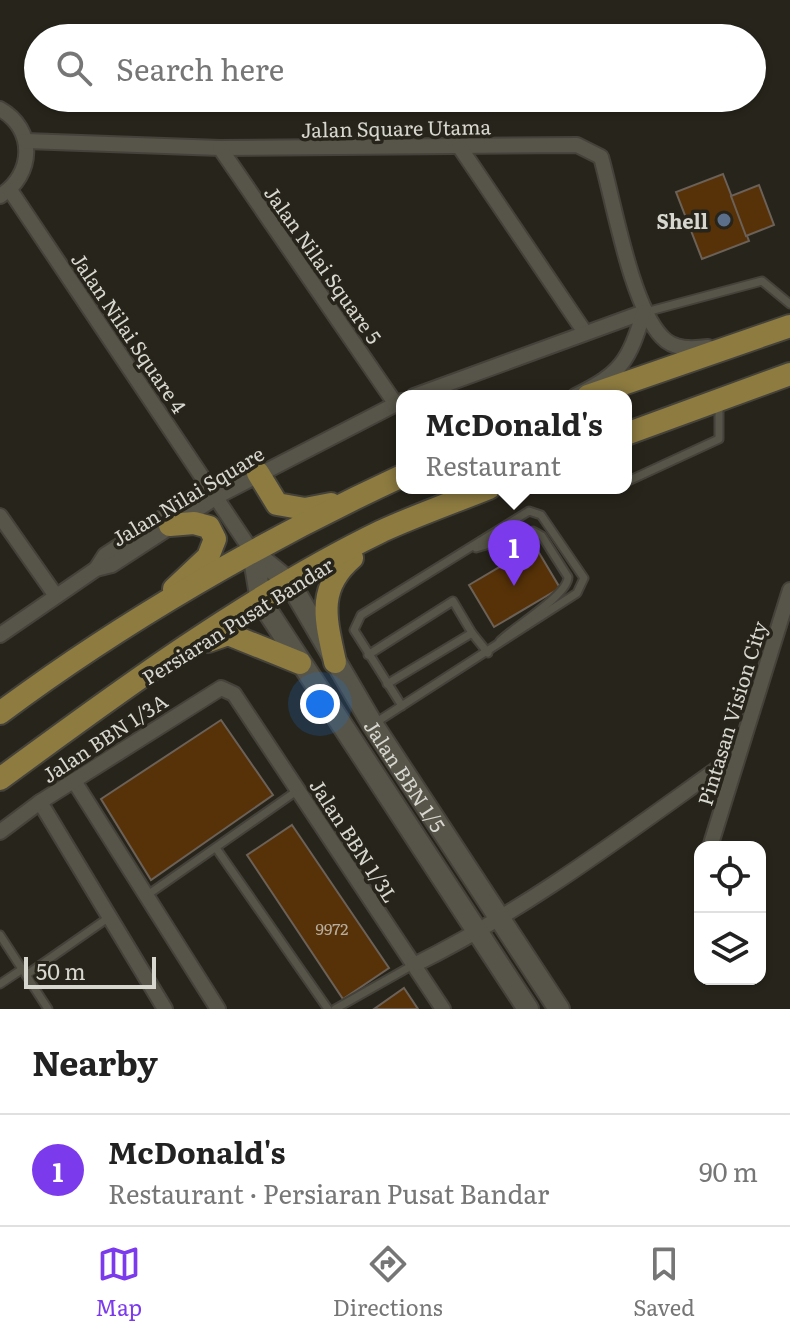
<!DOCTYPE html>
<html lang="en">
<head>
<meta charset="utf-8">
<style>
  body { margin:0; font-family:Literata,serif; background:#f6f6f6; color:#222 }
  .controls { position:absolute; right:24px; bottom:24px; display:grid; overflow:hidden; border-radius:16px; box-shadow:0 2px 6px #0004 }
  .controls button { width:72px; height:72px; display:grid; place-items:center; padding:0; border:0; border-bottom:2px solid #e0e0e0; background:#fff; color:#222; font:40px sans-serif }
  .scale { position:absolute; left:24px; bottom:20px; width:132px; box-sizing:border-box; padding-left:8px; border:4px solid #d7d6cf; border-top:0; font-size:22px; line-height:28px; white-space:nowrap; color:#d7d6cf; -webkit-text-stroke:6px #27251b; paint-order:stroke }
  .you { position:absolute; left:320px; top:704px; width:28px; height:28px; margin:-20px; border:6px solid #fff; border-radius:50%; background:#1a73e8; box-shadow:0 0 0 12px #1a73e833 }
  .badge { display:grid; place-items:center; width:52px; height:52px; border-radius:50%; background:#7c3aed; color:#fff; font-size:26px; font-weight:700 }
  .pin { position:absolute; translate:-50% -66px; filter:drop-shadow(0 2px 4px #0008) }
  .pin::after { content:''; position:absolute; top:42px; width:28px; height:24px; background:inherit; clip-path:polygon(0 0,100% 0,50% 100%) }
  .popup { position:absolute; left:396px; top:390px; width:236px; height:104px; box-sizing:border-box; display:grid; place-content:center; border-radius:16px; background:#fff; filter:drop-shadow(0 2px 6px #0005); font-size:26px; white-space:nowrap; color:#767676 }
  .popup b { font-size:30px; color:#222 }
  .popup::after { content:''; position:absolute; left:50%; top:100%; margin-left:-16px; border:16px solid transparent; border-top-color:#fff }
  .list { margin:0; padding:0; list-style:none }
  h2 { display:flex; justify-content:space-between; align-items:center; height:104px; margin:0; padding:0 32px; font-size:34px }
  h2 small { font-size:26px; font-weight:400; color:#767676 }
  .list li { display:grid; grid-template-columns:52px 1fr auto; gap:24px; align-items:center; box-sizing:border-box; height:112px; padding:0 32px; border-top:2px solid #e0e0e0 }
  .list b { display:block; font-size:30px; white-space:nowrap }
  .list p { margin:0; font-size:26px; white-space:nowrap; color:#767676 }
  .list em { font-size:26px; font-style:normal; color:#767676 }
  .icon { flex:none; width:44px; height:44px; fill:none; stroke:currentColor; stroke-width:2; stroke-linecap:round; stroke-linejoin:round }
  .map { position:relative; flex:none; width:790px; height:1009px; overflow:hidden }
  .search { position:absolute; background:#fff; box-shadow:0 2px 6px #0004; left:24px; right:24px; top:24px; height:88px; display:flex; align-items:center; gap:20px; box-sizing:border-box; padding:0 28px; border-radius:44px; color:#767676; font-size:30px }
  .sheet { height:216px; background:#fff }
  nav { display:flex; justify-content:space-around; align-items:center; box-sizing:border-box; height:112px; border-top:2px solid #e0e0e0; background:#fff; font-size:22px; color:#767676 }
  nav a { display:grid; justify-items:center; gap:4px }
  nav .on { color:#7c3aed }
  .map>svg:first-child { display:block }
</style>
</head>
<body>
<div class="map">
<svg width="790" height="1009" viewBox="0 0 790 1009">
  <rect width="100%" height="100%" fill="#27251b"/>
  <!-- building -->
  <g fill="#573208" stroke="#6b6158" stroke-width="2">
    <path d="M723,174L749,241L702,259L676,192Z"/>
    <path d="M759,185L774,225L746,236L731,196Z"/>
    <path d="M535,546L560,588L494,627L469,585Z"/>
    <path d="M221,720L273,795L151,880L101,799Z"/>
    <path d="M292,825L389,968L343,999L247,855Z"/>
    <path d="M404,988L418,1009H374Z"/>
  </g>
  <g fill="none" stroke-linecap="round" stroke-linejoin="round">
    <defs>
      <g id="lane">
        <path d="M646,312L762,281L790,304"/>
        <path d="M626,482L719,439V405"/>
        <path d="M476,548L533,531L542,536L568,577C568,595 515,626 500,641"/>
        <path d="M472,633L488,653"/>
        <path d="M368,655L453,601L472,633L387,684"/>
        <path d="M375,723L577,593L584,578L541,515L529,511L361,615L354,630L402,706"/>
        <path d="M216,848L328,1009"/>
        <path d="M146,896L298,790"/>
        <path d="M0,935L48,1009"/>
        <path d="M26,975L108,918"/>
        <path d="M0,984L21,970"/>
        <path d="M335,1009L413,965"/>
      </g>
      <g id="street">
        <path d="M0,109C36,129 34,175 0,196"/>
        <path d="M26,141L220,148L577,145L601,157C614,203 631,305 662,337C674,350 692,349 708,347"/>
        <path d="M459,146L584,331"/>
        <path d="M220,148L395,403"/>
        <path d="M10,190L253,553"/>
        <path d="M414,396L644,312"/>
        <path d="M575,396C622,373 628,362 644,312"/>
        <path d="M0,516L56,596"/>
        <path d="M96,569L105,555L211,486"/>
        <path d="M0,635L96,569L112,565L218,496L402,401"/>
        <path d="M74,781L218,1009"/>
        <path d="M40,802L165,1009"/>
        <path d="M0,832L40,802L221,688L234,694L443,1009"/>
        <path d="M710,847L790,590"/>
        <path d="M414,965C530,908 632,829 738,754"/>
      </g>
      <g id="secondary">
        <path id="s1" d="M253,553L290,583L373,725L559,1009"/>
        <path d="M253,553L261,601L528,1009"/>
      </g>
      <g id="primary">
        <path d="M588,396L790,326"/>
        <path d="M626,434L790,374"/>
        <path d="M258,473L277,504L305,509L331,504"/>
        <path d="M170,525L194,523L209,527L215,539L208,557L174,589"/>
        <path d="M208,641L228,634L300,663"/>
        <path d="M335,662C326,620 316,589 352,558"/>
        <path d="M0,713C122,622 264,540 402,476"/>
        <path d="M0,779C118,692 250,595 382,531C417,515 454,502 489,488"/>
      </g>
    </defs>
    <!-- lane casing -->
    <use href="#lane" stroke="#44423a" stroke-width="11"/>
    <!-- street casing -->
    <use href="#street" stroke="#44423a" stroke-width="18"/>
    <!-- secondary casing -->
    <use href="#secondary" stroke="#44423a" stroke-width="24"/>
    <!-- primary casing -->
    <use href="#primary" stroke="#44423a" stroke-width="26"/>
    <!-- lane -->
    <use href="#lane" stroke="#575549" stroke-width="7"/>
    <!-- street -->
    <use href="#street" stroke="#575549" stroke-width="14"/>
    <!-- secondary -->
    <use href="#secondary" stroke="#575549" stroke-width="20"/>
    <!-- primary -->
    <use href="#primary" stroke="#8d7b40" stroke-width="22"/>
  </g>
  <!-- markers -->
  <circle fill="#5c6f8a" stroke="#27251b" stroke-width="3" cx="724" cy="220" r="8"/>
  <g text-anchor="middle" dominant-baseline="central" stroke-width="7" stroke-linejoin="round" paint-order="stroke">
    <!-- number labels -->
    <g font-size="16" fill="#b7ad9d">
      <text x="332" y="928">9972</text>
    </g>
    <!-- street labels -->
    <g font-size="20" fill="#d7d6cf" stroke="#27251b">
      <text transform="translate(396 127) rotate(-1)">Jalan Square Utama</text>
      <text transform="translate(324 264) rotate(55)">Jalan Nilai Square 5</text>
      <text transform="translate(130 332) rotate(56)">Jalan Nilai Square 4</text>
      <text transform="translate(187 495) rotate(-31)">Jalan Nilai Square</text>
      <text transform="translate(237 620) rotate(-32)">Persiaran Pusat Bandar</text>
      <text transform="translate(731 713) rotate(-73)">Pintasan Vision City</text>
      <text transform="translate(104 737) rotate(-33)">Jalan BBN 1/3A</text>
      <text stroke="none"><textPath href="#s1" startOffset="272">Jalan BBN 1/5</textPath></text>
      <text transform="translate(355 840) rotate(57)">Jalan BBN 1/3L</text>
    </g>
    <!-- poi labels -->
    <g font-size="20" font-weight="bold" fill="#d7d6cf" stroke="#27251b" text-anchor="end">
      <text x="708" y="220">Shell</text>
    </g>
  </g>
</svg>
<div class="controls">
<button><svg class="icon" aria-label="locate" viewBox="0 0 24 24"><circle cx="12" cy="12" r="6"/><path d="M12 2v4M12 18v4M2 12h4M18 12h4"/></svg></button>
<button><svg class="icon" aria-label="layers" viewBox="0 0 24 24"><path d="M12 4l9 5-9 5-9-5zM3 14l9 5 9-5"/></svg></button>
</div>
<div class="scale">50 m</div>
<div class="you"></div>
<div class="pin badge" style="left:514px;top:586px">1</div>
<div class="popup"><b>McDonald's</b>Restaurant</div>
<div class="search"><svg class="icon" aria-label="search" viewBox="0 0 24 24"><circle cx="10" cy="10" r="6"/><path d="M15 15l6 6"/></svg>Search here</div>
</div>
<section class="sheet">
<h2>Nearby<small></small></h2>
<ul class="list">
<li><span class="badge">1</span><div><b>McDonald's</b><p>Restaurant · Persiaran Pusat Bandar</p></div><em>90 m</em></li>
</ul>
</section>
<nav>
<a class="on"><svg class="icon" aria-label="map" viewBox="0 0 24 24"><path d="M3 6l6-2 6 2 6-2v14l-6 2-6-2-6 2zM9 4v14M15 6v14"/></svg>Map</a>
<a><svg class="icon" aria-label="directions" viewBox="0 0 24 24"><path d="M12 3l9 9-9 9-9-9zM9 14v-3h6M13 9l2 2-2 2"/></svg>Directions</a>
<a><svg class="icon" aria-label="saved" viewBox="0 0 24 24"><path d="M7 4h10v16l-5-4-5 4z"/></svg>Saved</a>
</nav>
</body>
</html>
